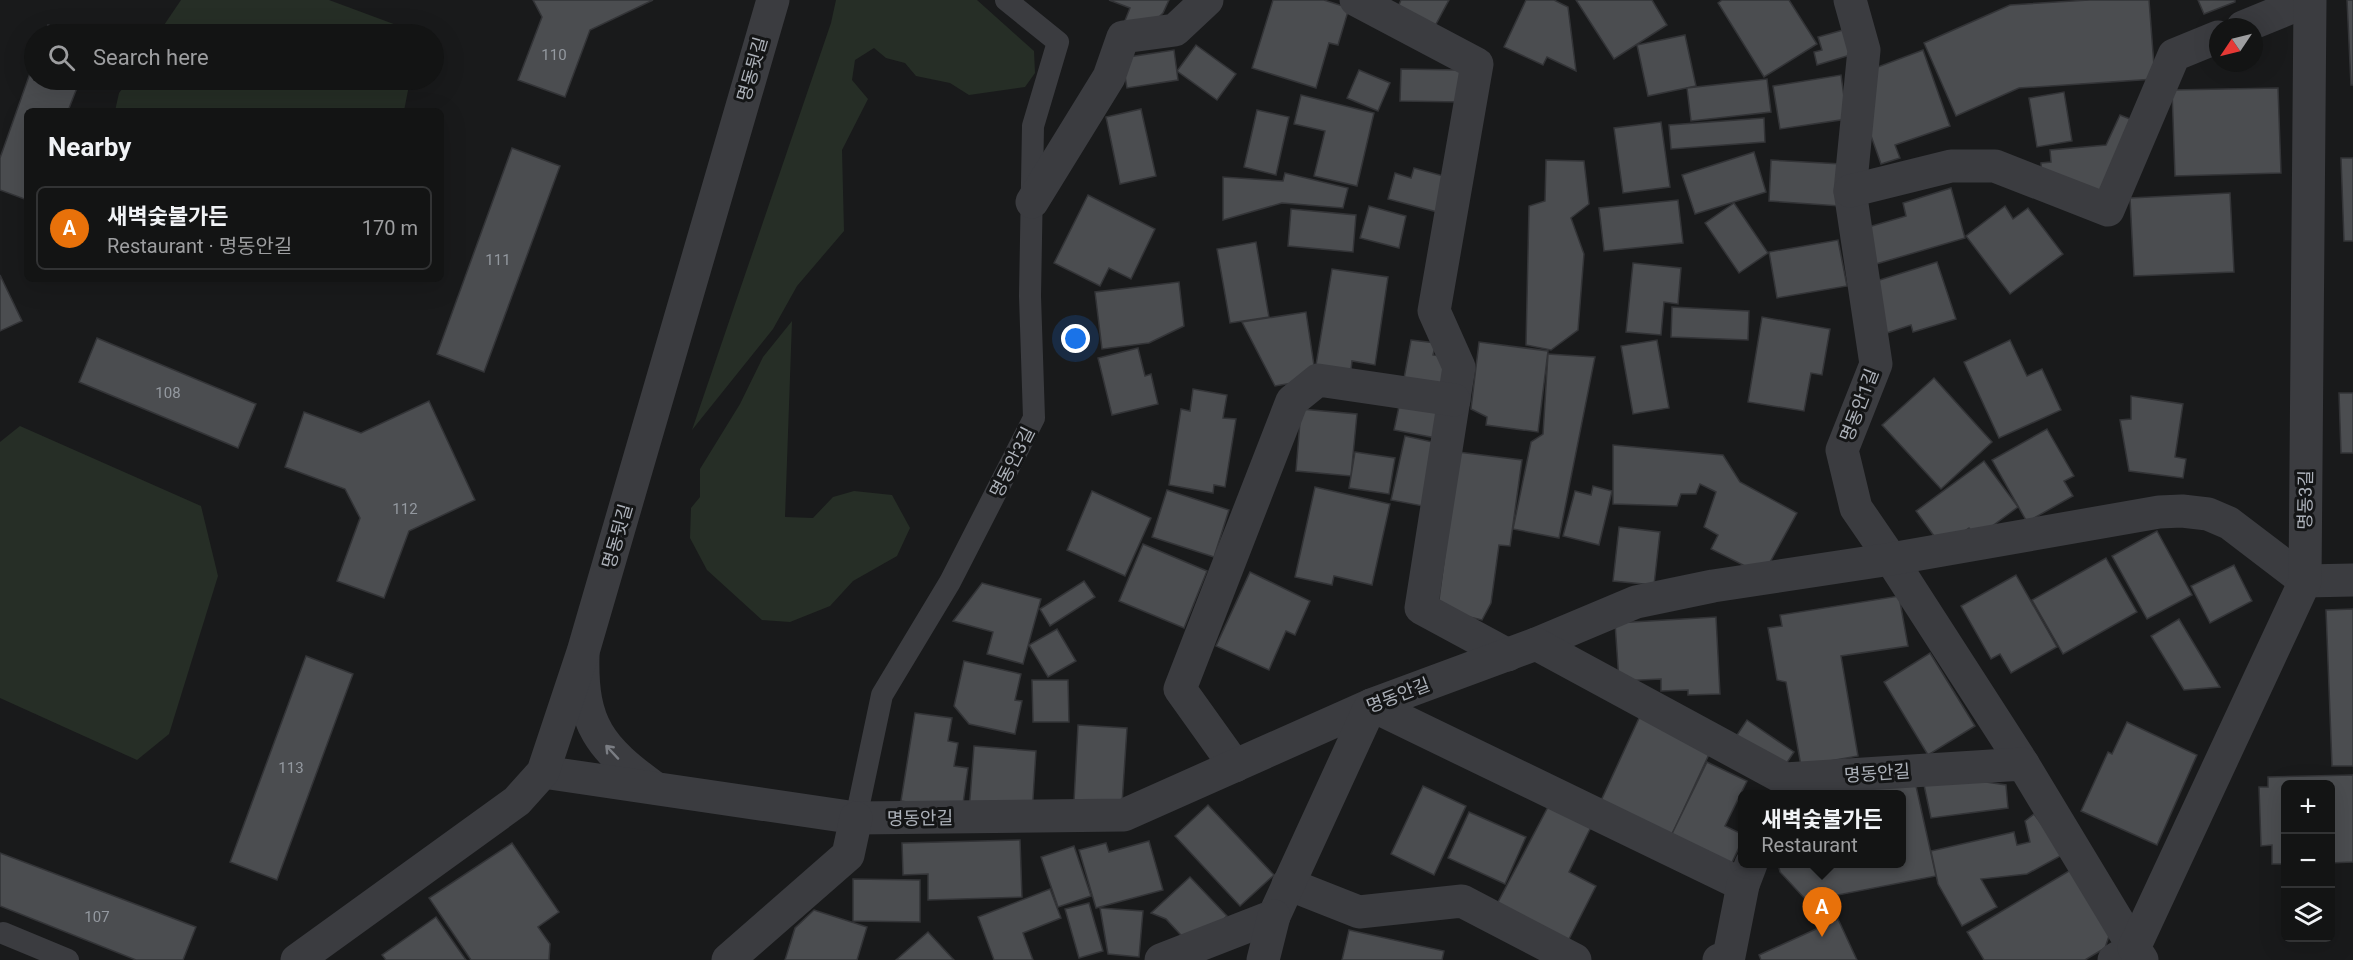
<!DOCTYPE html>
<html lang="en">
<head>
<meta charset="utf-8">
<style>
  body { margin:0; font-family:Roboto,"Noto Sans KR",sans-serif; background:#202122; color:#f1f3f6 }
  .controls { position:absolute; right:18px; bottom:18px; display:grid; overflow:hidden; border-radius:9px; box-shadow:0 6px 24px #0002 }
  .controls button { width:54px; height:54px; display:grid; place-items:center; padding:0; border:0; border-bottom:2px solid #323334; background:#131414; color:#f1f3f6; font:30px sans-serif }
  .compass { position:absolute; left:2209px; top:18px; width:54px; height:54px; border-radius:50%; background:#131414; box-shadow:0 6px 24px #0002; rotate:235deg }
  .you { position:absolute; left:1076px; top:339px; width:21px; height:21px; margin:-15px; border:4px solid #fff; border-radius:50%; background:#1a73e8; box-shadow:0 0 0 9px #1a73e833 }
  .badge { display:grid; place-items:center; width:39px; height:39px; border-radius:50%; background:#0b8043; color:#fff; font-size:20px; font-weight:700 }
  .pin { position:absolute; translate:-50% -50px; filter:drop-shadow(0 2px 3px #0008) }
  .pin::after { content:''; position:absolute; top:32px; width:21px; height:18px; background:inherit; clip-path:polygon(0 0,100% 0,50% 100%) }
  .popup { position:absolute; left:1738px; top:790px; width:168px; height:78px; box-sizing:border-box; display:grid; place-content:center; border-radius:9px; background:#131414; filter:drop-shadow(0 2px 4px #0005); font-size:20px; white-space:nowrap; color:#9d9ea0 }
  .popup b { font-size:22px; color:#f1f3f6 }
  .popup::after { content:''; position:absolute; left:50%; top:100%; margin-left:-12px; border:12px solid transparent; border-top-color:#131414 }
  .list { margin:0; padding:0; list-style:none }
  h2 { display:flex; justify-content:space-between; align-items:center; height:78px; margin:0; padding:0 24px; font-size:26px }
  h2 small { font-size:20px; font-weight:400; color:#9d9ea0 }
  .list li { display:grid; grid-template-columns:39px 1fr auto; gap:18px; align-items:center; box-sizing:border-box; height:84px; margin:0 12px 12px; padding:0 12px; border:2px solid #323334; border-radius:9px }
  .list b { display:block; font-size:22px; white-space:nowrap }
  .list p { margin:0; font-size:20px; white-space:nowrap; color:#9d9ea0 }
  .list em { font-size:20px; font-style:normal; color:#9d9ea0 }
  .icon { flex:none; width:33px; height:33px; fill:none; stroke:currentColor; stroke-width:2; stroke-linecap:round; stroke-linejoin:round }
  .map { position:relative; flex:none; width:2353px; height:960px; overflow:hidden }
  .search { position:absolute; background:#131414; box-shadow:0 6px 24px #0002; left:24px; top:24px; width:420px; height:66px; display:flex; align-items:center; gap:15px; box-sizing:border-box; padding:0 21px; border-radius:33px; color:#9d9ea0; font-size:22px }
  .panel { position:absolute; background:#131414; box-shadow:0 6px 24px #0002; left:24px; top:108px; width:420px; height:174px; border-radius:9px }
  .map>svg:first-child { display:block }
</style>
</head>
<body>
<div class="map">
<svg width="2353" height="960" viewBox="0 0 2353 960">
  <rect width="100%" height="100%" fill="#191a1b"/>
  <!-- green -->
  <g fill="#262e26">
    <path d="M181,0H329L399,26L401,34H158Z"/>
    <path d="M836,0H977L1034,51L1035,73L1025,87L969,95L950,83L916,76L905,63L886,58L874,48L855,60L852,80L868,99L842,150L844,231L797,286L773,329L692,430L831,23Z"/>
    <path d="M129,80H410L404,111H115L119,93Z"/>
    <path d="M792,321L785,517L813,518L833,497L854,491L892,495L910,528L897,556L853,581L830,606L790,622L762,620L707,570L690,538L691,508L700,497V469L740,404L763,357Z"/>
    <path d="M20,426L201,506L218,576L169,734L137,760L0,698V442Z"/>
  </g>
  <!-- building -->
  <g fill="#4b4d50" stroke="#333437" stroke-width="1.5">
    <path d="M533,0H653L590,30L565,97L518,80L542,17Z"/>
    <path d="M1109,0H1169L1163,13L1145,31L1124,23L1130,8Z"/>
    <path d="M1273,0H1324L1349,8L1338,45L1329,43L1316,88L1252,68Z"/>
    <path d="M1401,0H1449L1435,26L1398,7Z"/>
    <path d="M1526,0H1554L1568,7L1576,71L1547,57L1543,65L1504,47Z"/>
    <path d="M1576,0H1652L1667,25L1614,59Z"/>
    <path d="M1722,0H1789L1817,44L1764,77L1718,3Z"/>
    <path d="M2089,0H2149L2155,79L2019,88L1956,116L1924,43L2010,5Z"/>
    <path d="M2198,0H2235V2L2204,14Z"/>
    <path d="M2347,0H2353V85H2351Z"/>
    <path d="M48,25L75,34H44Z"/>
    <path d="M1850,28L1857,53L1817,65L1814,52L1822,50L1818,37Z"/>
    <path d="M1685,35L1696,86L1648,96L1637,45Z"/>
    <path d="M1196,45L1236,74L1217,100L1177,71Z"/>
    <path d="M1174,50L1178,80L1127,88L1122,58Z"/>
    <path d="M1923,50L1950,126L1895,145L1900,158L1881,164L1864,116L1875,68Z"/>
    <path d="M34,62V80H80L68,111H27V200L0,190V158Z"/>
    <path d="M1401,69L1460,70V102L1400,101Z"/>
    <path d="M1359,70L1390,83L1378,111L1347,98Z"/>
    <path d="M1841,75L1847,119L1780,129L1773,86Z"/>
    <path d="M1767,79L1771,112L1691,121L1687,88Z"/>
    <path d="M2278,88L2281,173L2175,176L2172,90Z"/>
    <path d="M2064,92L2072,141L2037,147L2029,98Z"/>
    <path d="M1301,95L1374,113L1357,186L1314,176L1325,131L1294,124Z"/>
    <path d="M1141,109L1156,176L1120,184L1106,117Z"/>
    <path d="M1257,110L1289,117L1276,175L1244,167Z"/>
    <path d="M2120,115L2140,123L2110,189L2088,195L2042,183L2041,163L2051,162L2050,150L2106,145Z"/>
    <path d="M1764,118L1765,142L1671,149L1669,125Z"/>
    <path d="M1661,122L1670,187L1623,193L1614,128Z"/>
    <path d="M512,148L560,166L484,372L437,354Z"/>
    <path d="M1754,152L1766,192L1695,214L1682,175Z"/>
    <path d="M2341,158H2353V241H2344Z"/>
    <path d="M1546,160L1584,161L1589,204L1571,218L1584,254L1578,330L1551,350L1526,345L1529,206L1545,201Z"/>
    <path d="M1771,160L1842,164L1840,206L1769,201Z"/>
    <path d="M1414,168L1451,178L1441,213L1388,199L1395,173L1411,178Z"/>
    <path d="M1285,173L1348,188L1343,208L1282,203L1223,220V177L1283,181Z"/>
    <path d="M1951,188L1965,238L1876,264L1865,228L1906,216L1903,203Z"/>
    <path d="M2230,193L2234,272L2134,276L2130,198Z"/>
    <path d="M1088,195L1155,229L1131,279L1109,268L1100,286L1054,263Z"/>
    <path d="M1678,200L1683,243L1604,251L1599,208Z"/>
    <path d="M1734,203L1768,253L1739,273L1705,223Z"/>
    <path d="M1369,206L1406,216L1399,248L1360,238Z"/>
    <path d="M2005,206L2013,219L2028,208L2063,254L2010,294L1966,236Z"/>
    <path d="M1291,209L1356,215L1353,252L1288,246Z"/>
    <path d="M1838,240L1847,286L1777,298L1769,252Z"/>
    <path d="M1256,242L1269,317L1230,323L1217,249Z"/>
    <path d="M1937,262L1956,319L1913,332L1911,325L1887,333L1870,283Z"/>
    <path d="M1633,263L1681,268L1678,304L1664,302L1661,335L1626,332Z"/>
    <path d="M1332,269L1388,277L1375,365L1352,361L1351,370L1316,365Z"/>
    <path d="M0,275L22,321L0,331Z"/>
    <path d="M1179,282L1184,326L1149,343L1102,349L1095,292Z"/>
    <path d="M1672,307L1749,311L1748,340L1671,337Z"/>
    <path d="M1306,312L1316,379L1275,386L1242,322Z"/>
    <path d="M1762,317L1830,329L1822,375L1811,373L1804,411L1748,402Z"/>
    <path d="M97,338L256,404L238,448L79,382Z"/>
    <path d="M1411,340L1436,343L1433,355L1452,358L1446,392L1403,384Z"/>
    <path d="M1657,340L1669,408L1633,414L1621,346Z"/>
    <path d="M2010,340L2027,376L2042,369L2061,410L1999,438L1964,362Z"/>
    <path d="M1479,342L1548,351L1538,432L1486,425L1487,417L1471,409Z"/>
    <path d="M1138,348L1145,376L1151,374L1158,404L1112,415L1098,358Z"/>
    <path d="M1548,354L1595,357L1559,538L1513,529L1531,442L1543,434Z"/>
    <path d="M1934,378L1992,442L1941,489L1882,425Z"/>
    <path d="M1193,389L1227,395L1223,418L1236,419L1225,487L1214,485L1213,493L1169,485L1181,409L1190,411Z"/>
    <path d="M2339,393H2353V453H2341Z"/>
    <path d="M2131,396L2183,404L2175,457L2186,459L2183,478L2129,471L2120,420L2131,419Z"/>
    <path d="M1401,397L1442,406L1436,438L1394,430Z"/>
    <path d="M429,401L475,500L409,531L384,598L337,581L360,518L345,489L285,467L304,412L361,433Z"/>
    <path d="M1301,409L1357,414L1351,476L1296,471Z"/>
    <path d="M2047,429L2074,476L2064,481L2073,496L2027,522L1992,460Z"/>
    <path d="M1405,436L1442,444L1428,507L1391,500Z"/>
    <path d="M1613,445L1723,455L1740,482L1797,513L1763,575L1711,549L1718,535L1704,527L1716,492L1700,484L1696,494H1681L1677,506L1613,504Z"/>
    <path d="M1355,452L1395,458L1389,494L1349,488Z"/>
    <path d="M1458,452L1522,460L1510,546L1499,545L1491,603L1482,620L1445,611L1439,600Z"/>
    <path d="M1984,461L2018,507L1976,538L1969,528L1942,547L1916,511Z"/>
    <path d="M1593,486L1612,491L1599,545L1563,536L1575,491L1591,495Z"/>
    <path d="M1315,487L1390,504L1372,585L1334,576L1332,585L1295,577Z"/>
    <path d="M1167,490L1229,510L1214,557L1152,537Z"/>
    <path d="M1092,491L1151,518L1125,576L1067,550Z"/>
    <path d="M1619,527L1660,532L1654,585L1613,581Z"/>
    <path d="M2157,531L2192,595L2147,619L2112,556Z"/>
    <path d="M1143,544L1207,571L1184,628L1119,601Z"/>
    <path d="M2106,558L2137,612L2063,654L2032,600Z"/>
    <path d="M2234,565L2252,601L2210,623L2191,586Z"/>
    <path d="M1250,572L1310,601L1295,635L1286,631L1269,670L1216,646Z"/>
    <path d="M2016,575L2057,647L2011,673L2000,654L1991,659L1961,606Z"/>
    <path d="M1084,581L1095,597L1050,626L1040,609Z"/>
    <path d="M982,583L1041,599L1023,664L987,654L993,632L953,621Z"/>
    <path d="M1899,596L1908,646L1841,656L1858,756L1801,766L1786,682L1777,680L1768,628L1782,626L1780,615Z"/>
    <path d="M2353,609V766H2332L2326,610Z"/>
    <path d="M1716,617L1720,694L1688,695V690L1661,691V679L1619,681L1615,623Z"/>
    <path d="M2179,619L2220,687L2184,690L2151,636Z"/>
    <path d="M1057,629L1076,661L1048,677L1029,645Z"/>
    <path d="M1930,653L1975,726L1928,755L1884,682Z"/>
    <path d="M306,656L353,674L277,880L230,862Z"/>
    <path d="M964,661L1021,674L1015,700L1022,701L1015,734L969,724L954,706Z"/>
    <path d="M1032,680H1068L1069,722H1033Z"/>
    <path d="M915,713L952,718L948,741L958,743L954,766L968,768L962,811L901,801Z"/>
    <path d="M1640,716L1711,750L1670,839L1599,805Z"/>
    <path d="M1747,720L1794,752L1782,770L1735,738Z"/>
    <path d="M2127,722L2197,755L2157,845L2081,811L2108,752L2112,754Z"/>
    <path d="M1078,725L1127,728L1122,804L1074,801Z"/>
    <path d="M974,746L1036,751L1032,815L969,811Z"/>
    <path d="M1707,762L1747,781L1725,826L1742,834V841L1727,873L1667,844Z"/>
    <path d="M2353,775V862L2330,863V784H2286V864H2272V845L2261,846L2259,787H2268V777Z"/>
    <path d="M1914,777L1936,876L1807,901L1780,872L1778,864H1902V794H1832Z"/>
    <path d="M1966,779L2006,785L2008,808L1931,818L1924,785Z"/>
    <path d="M1423,786L1466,806L1434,875L1391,854Z"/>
    <path d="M1208,805L1274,875L1240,906L1175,836Z"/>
    <path d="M1549,805L1591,827L1569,872L1596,886L1568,941L1497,904Z"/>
    <path d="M1469,812L1526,837L1505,884L1448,858Z"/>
    <path d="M2034,814L2064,854L2027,874L1981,879L1997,907L1962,926L1938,884L1931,851L2014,832L2017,845L2030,842L2025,821Z"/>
    <path d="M1020,840L1022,897L928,900V874L903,875L902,843Z"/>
    <path d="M1149,841L1163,890L1096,908L1079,850L1106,843L1109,852Z"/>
    <path d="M512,843L559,912L538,927L550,944L549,960H471L429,898Z"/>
    <path d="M1074,846L1091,896L1058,907L1041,857Z"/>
    <path d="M0,853L196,927L183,960H136L0,906Z"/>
    <path d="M2074,868L2111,930L2105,948L2085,960H1984L1967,932Z"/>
    <path d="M1190,877L1227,916L1192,947L1166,919L1151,913Z"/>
    <path d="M853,879L920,880V922L853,921Z"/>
    <path d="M1050,889L1061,918L1023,933L1033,960H994L978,917Z"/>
    <path d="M1089,903L1103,951L1079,958L1065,909Z"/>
    <path d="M1100,908L1143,911L1139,957L1108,954Z"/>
    <path d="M814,910L867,927L857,960H785L795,928Z"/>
    <path d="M436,917L466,960H386L382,955Z"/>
    <path d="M1838,919L1857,960H1761L1759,955Z"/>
    <path d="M1349,930L1444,951L1442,960H1342Z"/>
    <path d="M928,932L954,960H896Z"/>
  </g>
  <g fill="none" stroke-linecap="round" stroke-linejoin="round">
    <!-- service -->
    <g stroke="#3b3c40" stroke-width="22">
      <path d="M856,818L882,695L950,582L1034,418L1030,296L1033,126L1058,42L1006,0"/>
      <path d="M3,933L68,960"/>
    </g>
    <!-- minor -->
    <g stroke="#3b3c40" stroke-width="33">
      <path d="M1356,0L1477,64L1434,311L1459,367L1421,608L1508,655"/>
      <path d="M1850,0L1864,50L1850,191L1876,364L1842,450L1856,508L1891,559L2023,764"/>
      <path d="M2243,27L2309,0"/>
      <path d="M1850,191L1951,166H1995L2108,210L2174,55L2218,37"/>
      <path d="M1032,202L1109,77L1123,37L1175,30L1207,0"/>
      <path d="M1536,644L1636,602L1713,586L1891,559L2159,512L2182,511L2208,514L2229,523L2305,581L2353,580"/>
      <path d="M583,655C581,725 600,748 655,788"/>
      <path d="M1235,766L1180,689L1292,401L1318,380L1454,400"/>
      <path d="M543,772L856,818L1124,815L1371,705L1536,644L1785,779L2023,764L2134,948L2114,960"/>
      <path d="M1288,884L1359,912L1462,901L1575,960"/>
      <path d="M728,960L848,855L856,818"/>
      <path d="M1161,960L1274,916L1371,705L1743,885L1751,864"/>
      <path d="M1263,960L1274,916"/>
      <path d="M1719,960L1729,956L1743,885"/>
      <path d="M2142,960L2134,948L2305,581L2310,0"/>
    </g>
    <!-- tertiary -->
    <path stroke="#3b3c40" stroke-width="33" d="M297,960L517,801L543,772L583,652L773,0"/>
  </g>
  <!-- one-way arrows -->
  <defs><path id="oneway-shaft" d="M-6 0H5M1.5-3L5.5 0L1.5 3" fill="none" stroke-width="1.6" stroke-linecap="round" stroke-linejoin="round" transform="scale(1.5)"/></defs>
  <use stroke="#7a7d83" href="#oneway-shaft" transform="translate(612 752) rotate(-133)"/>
  <g text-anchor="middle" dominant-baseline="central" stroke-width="6" stroke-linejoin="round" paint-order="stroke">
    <!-- number labels -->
    <g font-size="15" fill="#9499a0">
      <text x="554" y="55">110</text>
      <text x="498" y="260">111</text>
      <text x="168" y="393">108</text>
      <text x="405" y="509">112</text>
      <text x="291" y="768">113</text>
      <text x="97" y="917">107</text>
    </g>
    <!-- street labels -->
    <g font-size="18" fill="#adb2ba" stroke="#141516">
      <text transform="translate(752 69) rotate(-74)">명동뒷길</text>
      <text transform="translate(1859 405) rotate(-69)">명동안1길</text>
      <text transform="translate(1012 462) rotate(-63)">명동안3길</text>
      <text transform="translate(2305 500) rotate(-89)">명동3길</text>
      <text transform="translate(617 536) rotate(-74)">명동뒷길</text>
      <text transform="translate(1398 695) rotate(-21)">명동안길</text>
      <text transform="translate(1877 773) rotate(-4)">명동안길</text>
      <text transform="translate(920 818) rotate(-1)">명동안길</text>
    </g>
  </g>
</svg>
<div class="controls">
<button>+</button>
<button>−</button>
<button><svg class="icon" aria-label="layers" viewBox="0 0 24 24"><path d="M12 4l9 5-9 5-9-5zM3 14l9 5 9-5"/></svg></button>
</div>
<svg class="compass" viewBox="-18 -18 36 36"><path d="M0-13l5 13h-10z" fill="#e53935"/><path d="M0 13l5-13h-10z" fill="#9d9ea0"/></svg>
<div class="you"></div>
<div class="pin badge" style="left:1822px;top:937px;background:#e8710a">A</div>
<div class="popup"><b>새벽숯불가든</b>Restaurant</div>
<div class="search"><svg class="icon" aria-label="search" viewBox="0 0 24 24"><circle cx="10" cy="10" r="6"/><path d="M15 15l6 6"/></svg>Search here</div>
<section class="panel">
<h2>Nearby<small></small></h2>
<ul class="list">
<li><span class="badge" style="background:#e8710a">A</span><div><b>새벽숯불가든</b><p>Restaurant · 명동안길</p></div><em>170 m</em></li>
</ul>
</section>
</div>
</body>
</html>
